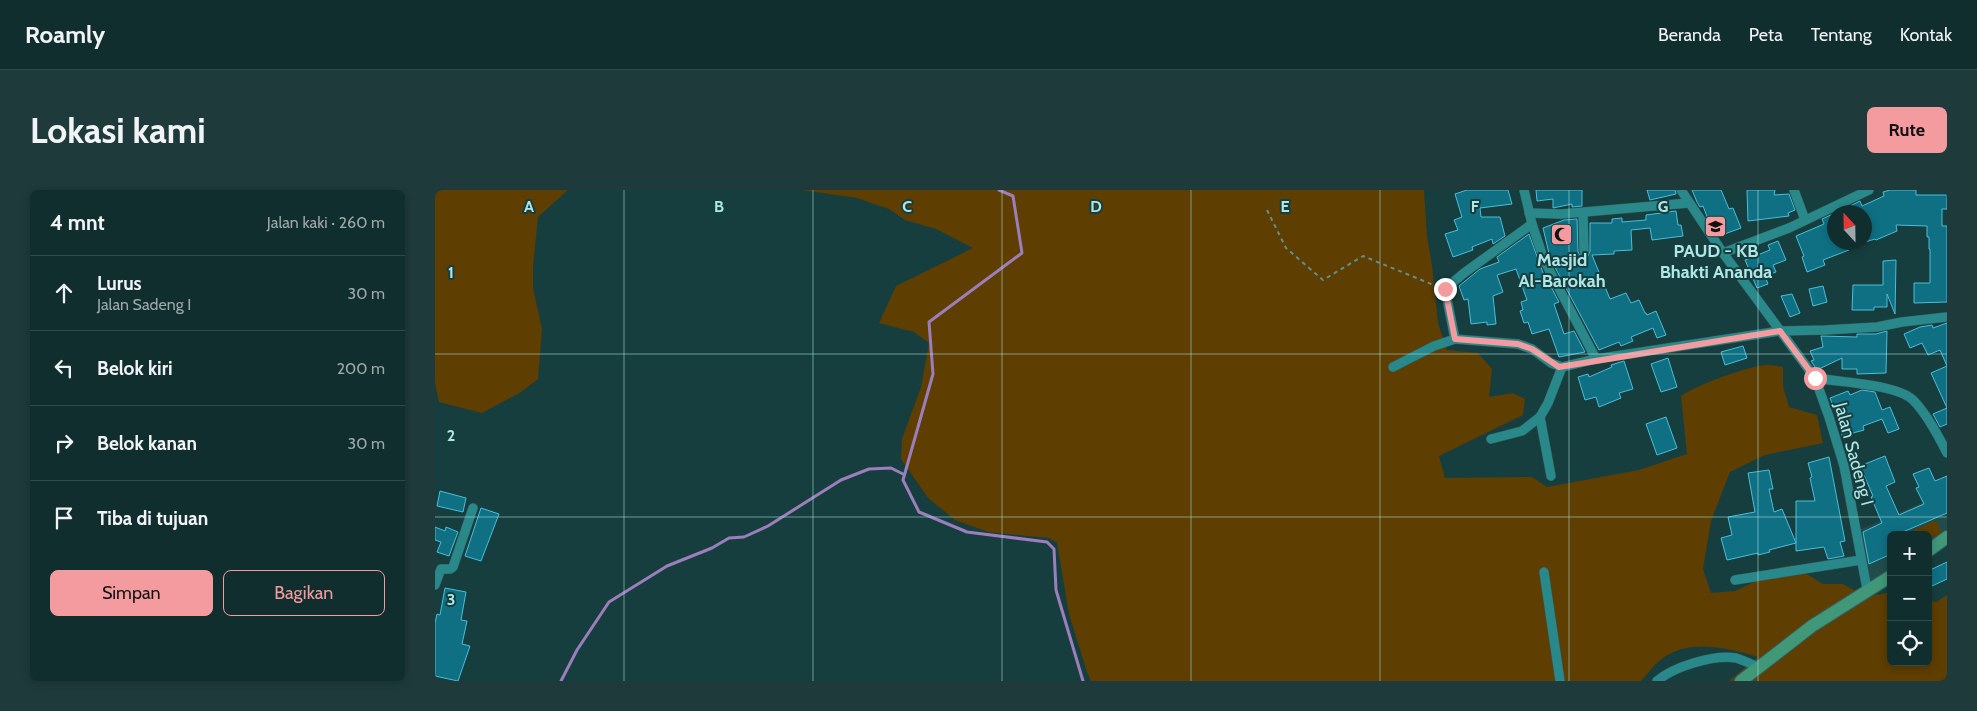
<!DOCTYPE html>
<html lang="id">
<head>
<meta charset="utf-8">
<style>
  body { margin:0; font-family:Cabin,sans-serif; background:#1e3a3a; color:#f1f3f6 }
  .controls { position:absolute; right:15px; bottom:15px; display:grid; overflow:hidden; border-radius:8px; box-shadow:0 2px 8px #0003 }
  .controls button { width:45px; height:45px; display:grid; place-items:center; padding:0; border:0; border-bottom:1px solid #304a4a; background:#112e2e; color:#f1f3f6; font:25px sans-serif }
  .compass { position:absolute; left:1392px; top:15px; width:45px; height:45px; border-radius:50%; background:#112e2e; box-shadow:0 2px 8px #0003; rotate:338deg }
  .stop { position:absolute; width:15px; height:15px; margin:-11px; border:4px solid #f49b9f; border-radius:50%; background:#fff }
  .stop.end { background:#f49b9f; border-color:#fff; box-shadow:0 1px 5px #0008 }
  .list { margin:0; padding:0; list-style:none }
  h2 { display:flex; justify-content:space-between; align-items:center; height:65px; margin:0; padding:0 20px; font-size:21px }
  h2 small { font-size:16px; font-weight:400; color:#9ca8aa }
  .list li { display:grid; grid-template-columns:32px 1fr auto; gap:15px; align-items:center; box-sizing:border-box; height:75px; padding:0 20px; border-top:1px solid #304a4a }
  .list b { display:block; font-size:19px; white-space:nowrap }
  .list p { margin:0; font-size:16px; white-space:nowrap; color:#9ca8aa }
  .list em { font-size:16px; font-style:normal; color:#9ca8aa }
  .actions { display:flex; gap:10px; padding:15px 20px }
  .actions a { flex:1; padding:11px 0; border:1px solid #f49b9f; border-radius:8px; text-align:center; font-size:18px; color:#f49b9f }
  .actions .main { background:#f49b9f; color:#111 }
  .icon { flex:none; width:28px; height:28px; fill:none; stroke:currentColor; stroke-width:2; stroke-linecap:round; stroke-linejoin:round }
  .map { position:relative; flex:none; width:1512px; height:491px; overflow:hidden; border-radius:8px }
  header { display:flex; align-items:center; gap:30px; box-sizing:border-box; height:70px; padding:0 25px; background:#112e2e; border-bottom:1px solid #304a4a }
  header strong { font-size:24px }
  nav { display:flex; gap:28px; margin-inline-start:auto; font-size:18px }
  .intro { display:flex; align-items:center; justify-content:space-between; box-sizing:border-box; height:120px; padding:0 30px }
  h1 { margin:0; font-size:35px }
  .button { padding:12px 22px; border-radius:8px; background:#f49b9f; color:#111; font-size:18px; font-weight:700 }
  main { display:flex; gap:30px; padding:0 30px }
  aside { flex:1; background:#112e2e; border-radius:8px; box-shadow:0 2px 8px #0003 }
  .map>svg:first-child { display:block }
</style>
</head>
<body>
<header>
<strong>Roamly</strong>
<nav><a>Beranda</a><a>Peta</a><a>Tentang</a><a>Kontak</a></nav>
</header>
<div class="intro"><h1>Lokasi kami</h1><a class="button">Rute</a></div>
<main>
<aside>
<h2>4 mnt<small>Jalan kaki · 260 m</small></h2>
<ul class="list">
<li><svg class="icon" aria-label="ahead" viewBox="0 0 24 24"><path d="M12 20V5M6 11l6-6 6 6"/></svg><div><b>Lurus</b><p>Jalan Sadeng I</p></div><em>30 m</em></li>
<li><svg class="icon" aria-label="left" viewBox="0 0 24 24"><path d="M17 20v-9H6M10 6l-5 5 5 5"/></svg><div><b>Belok kiri</b></div><em>200 m</em></li>
<li><svg class="icon" aria-label="right" viewBox="0 0 24 24"><path d="M7 20v-9h11M14 6l5 5-5 5"/></svg><div><b>Belok kanan</b></div><em>30 m</em></li>
<li><svg class="icon" aria-label="arrive" viewBox="0 0 24 24"><path d="M6 21V4h12l-3 4 3 4H6"/></svg><div><b>Tiba di tujuan</b></div></li>
</ul>
<div class="actions"><a class="main">Simpan</a><a>Bagikan</a></div>
</aside>
<div class="map">
<svg width="1512" height="491" viewBox="0 0 1512 491">
  <rect width="100%" height="100%" fill="#173e3e"/>
  <!-- built -->
  <path fill="#214c4c" d="M1512,302V341L1493,355V345H1456V381L1433,397L1422,341Z"/>
  <!-- green -->
  <g fill="#5e3e01">
    <path d="M0,0H133L103,27L98,76V98L107,139L103,189L86,202L47,223L4,212L0,193Z"/>
    <path d="M367,0H989L992,46L997,76L1003,133L1012,160L1043,163L1057,179L1054,207L1078,203L1090,209L1088,225L1004,266L1010,288L1097,287L1112,297L1204,280L1252,264L1246,206C1259,196 1315,175 1332,175C1337,175 1343,176 1348,177V196L1354,217L1382,225L1388,253L1330,265L1295,282L1276,331L1268,379L1276,403L1300,401L1323,390L1336,380L1357,375L1388,394H1408L1431,407L1456,402V472H1493V410L1501,412L1512,405V491H1294L1323,467C1294,458 1255,448 1228,468C1219,474 1213,484 1206,491H656L652,482L634,424L622,353L614,348L553,342L520,330L493,308L466,269L467,249L486,197L494,153L479,142L444,133L461,96L538,58L501,39L470,30L454,19L422,8Z"/>
    <path d="M1501,330L1507,343L1493,349V345H1468Z"/>
  </g>
  <g fill="none" stroke-linecap="round" stroke-linejoin="round">
    <!-- stream -->
    <g stroke="#9b7ebb" stroke-width="3">
      <path d="M564,0L578,6L587,63L494,132L498,184L468,290L484,322L532,342L612,352L619,359L621,400L648,491"/>
      <path d="M126,491L142,460L174,412L232,376L277,358L294,348L309,347L333,336L406,290L434,279L456,278L468,284"/>
    </g>
  </g>
  <!-- building -->
  <g fill="#0f7084" stroke="#4cbdd8">
    <path d="M1032,0H1073L1077,14L1045,18L1046,27H1065L1070,46L1058,54L1057,49L1037,57L1038,60L1018,67L1010,44L1023,40L1019,30L1027,27L1020,4Z"/>
    <path d="M1101,0H1147V16L1137,17V14L1118,18V9L1102,11Z"/>
    <path d="M1212,0H1240L1241,4L1215,10Z"/>
    <path d="M1257,0H1286L1294,19L1298,18L1306,38L1284,46L1273,29L1268,16L1265,17L1262,12Z"/>
    <path d="M1312,0H1340L1339,5L1354,4L1360,20L1353,23L1354,26L1313,31Z"/>
    <path d="M1455,0H1481V5H1512V19H1507V36H1512V112L1479,113V93H1495V59H1494V47H1492V36L1461,35L1462,41L1441,50L1440,49L1430,52V22H1403L1425,11L1427,16L1449,6L1448,2Z"/>
    <path d="M1241,21L1243,35H1246L1248,46L1217,50L1215,38L1196,40L1197,60L1179,61V64L1157,65L1175,109L1191,103L1196,113L1204,110L1210,123H1211L1212,125L1221,121L1231,145L1222,148L1218,138L1196,147L1198,151L1186,156L1184,152L1164,160L1115,68L1108,38L1129,30L1142,29L1143,62L1146,66L1150,67L1153,66L1155,61V33H1177V29L1187,28V32L1211,30V25Z"/>
    <path d="M1400,23V52H1412L1414,60L1388,70L1390,75L1372,82L1367,67L1369,66L1361,46L1389,34L1387,29Z"/>
    <path d="M1094,44L1112,94L1114,93L1124,112L1119,114L1129,144L1139,141L1150,162L1124,167L1114,139L1097,144L1093,132L1089,133L1085,121L1088,120L1086,112L1092,110L1081,79L1062,85L1068,102L1058,106L1061,134L1052,135V132L1036,134L1033,109L1029,110L1024,96L1045,79L1064,72L1062,67Z"/>
    <path d="M1343,51L1351,70L1338,75L1341,82L1330,86L1333,94L1322,98L1310,70L1335,60L1333,55Z"/>
    <path d="M1461,70L1460,124L1452,104V117H1439V120H1417L1418,95H1448V71Z"/>
    <path d="M1388,96L1392,112L1378,116L1374,99Z"/>
    <path d="M1357,104L1365,123L1355,127L1346,106Z"/>
    <path d="M1512,133V234L1505,237L1498,224L1512,218L1496,183L1512,176L1505,160L1493,165L1487,153L1475,158L1469,144L1485,137L1497,135L1498,138Z"/>
    <path d="M1452,141L1451,183L1422,184V179H1407V168L1382,180L1376,171L1379,170L1375,161L1388,157L1386,146L1422,147V144H1441Z"/>
    <path d="M1308,156L1312,168L1290,175L1286,162Z"/>
    <path d="M1233,168L1242,197L1226,202L1216,174Z"/>
    <path d="M1189,171L1198,199L1184,203L1186,208L1164,217L1161,207L1150,210L1143,187L1153,184L1154,187L1177,177L1176,175Z"/>
    <path d="M1427,200L1440,202L1447,220L1455,217L1464,239L1453,243L1447,229L1428,236L1429,240L1407,246L1404,232L1395,208L1413,201L1415,205Z"/>
    <path d="M1231,227L1242,258L1222,265L1211,234Z"/>
    <path d="M1450,266L1460,292L1451,296L1464,325L1489,314L1481,298L1484,297L1478,284L1494,278L1500,291L1512,286V323L1461,345H1456L1453,348L1456,355V364L1434,374L1428,342L1447,333L1436,307L1438,306L1425,276Z"/>
    <path d="M1394,267L1410,351L1405,352L1409,366L1393,369L1389,357L1361,361V311H1380L1375,288L1377,287L1373,273Z"/>
    <path d="M1334,280L1338,299H1334L1339,322L1347,319L1361,353L1334,360L1335,362L1323,365V363L1292,370L1286,348L1297,345L1293,327L1320,322L1313,283Z"/>
    <path d="M5,301L31,308L28,322L2,316Z"/>
    <path d="M46,318L64,324L46,371L30,366Z"/>
    <path d="M0,337L10,341L11,337L23,342L14,366L2,362L6,352L0,350Z"/>
    <path d="M1512,372V389L1497,396L1493,389V381Z"/>
    <path d="M10,398L31,402L26,430L32,431L27,454L35,456L23,491L0,486V433L2,424L5,425Z"/>
  </g>
  <g fill="none" stroke-linecap="round" stroke-linejoin="round">
    <defs>
      <g id="street">
        <path d="M1089,0L1097,34L1109,70L1161,169"/>
        <path d="M1246,0L1288,63L1380,188L1394,227L1409,276L1432,399"/>
        <path d="M1359,0L1370,30"/>
        <path d="M1094,23L1126,24L1254,13"/>
        <path d="M1148,23L1149,61"/>
        <path d="M1288,63L1354,38L1434,0"/>
        <path d="M1020,149L1083,154L1097,159L1116,173L1127,177L1161,169L1345,141L1390,140L1442,137L1467,132L1512,127"/>
        <path d="M958,177L999,156L1020,149L1010,99L1029,83L1097,34"/>
        <path d="M1380,188C1404,192 1461,194 1478,210C1490,222 1504,247 1512,263"/>
        <path d="M1056,249L1087,241L1105,227"/>
        <path d="M1116,286L1105,227L1113,213L1127,177"/>
        <path d="M1109,382L1125,491"/>
        <path d="M1300,390L1426,370"/>
        <path d="M0,395L6,379H15L18,377L38,318"/>
        <path d="M1222,491C1238,477 1279,464 1301,468C1308,470 1316,474 1323,477"/>
      </g>
      <g id="secondary">
        <path d="M1493,361L1512,347"/>
        <path d="M1306,491L1377,436L1456,386"/>
      </g>
    </defs>
    <!-- street casing -->
    <use href="#street" stroke="#355e5f" stroke-width="10"/>
    <!-- secondary casing -->
    <use href="#secondary" stroke="#355e5f" stroke-width="14"/>
    <!-- path -->
    <path stroke="#618f8f" stroke-width="2" stroke-dasharray="4 4" stroke-linecap="butt" d="M832,20L851,58L888,90L928,66L1001,96"/>
    <!-- street -->
    <use href="#street" stroke="#29898a" stroke-width="9"/>
    <!-- secondary -->
    <use href="#secondary" stroke="#409879" stroke-width="12"/>
  </g>
  <g fill="none" stroke-linecap="round" stroke-linejoin="round">
    <!-- route -->
    <path stroke="#f49b9f" stroke-width="6" d="M1010,99L1020,149L1083,154L1097,159L1124,177L1345,141L1380,188"/>
  </g>
  <!-- grid -->
  <path fill="none" stroke="#b1e6e6" stroke-width="1" stroke-opacity="0.55" d="M189,0V491M378,0V491M567,0V491M756,0V491M945,0V491M1134,0V491M1323,0V491M0,164H1512M0,327H1512"/>
  <!-- icons -->
  <defs>
    <symbol id="school-square" viewBox="-11 -11 22 22"><rect x="-9" y="-9" width="18" height="18" rx="4" fill="#f49b9f" stroke="#173e3e"/><path d="M0-5L7-2L0 1L-7-2ZM-4 1L0 2.5L4 1V4Q0 6-4 4Z" fill="#111"/></symbol>
    <symbol id="mosque-square" viewBox="-11 -11 22 22"><rect x="-9" y="-9" width="18" height="18" rx="4" fill="#f49b9f" stroke="#173e3e"/><path d="M3.5-4.9A6 6 0 1 0 3.5 4.9A5 5 0 1 1 3.5-4.9Z" fill="#111"/></symbol>
  </defs>
  <g fill-rule="evenodd">
    <use href="#school-square" x="1268" y="24" width="25" height="25"/>
    <use href="#mosque-square" x="1114" y="32" width="25" height="25"/>
  </g>
  <g text-anchor="middle" dominant-baseline="central" stroke-width="4" stroke-linejoin="round" paint-order="stroke">
    <!-- poi labels -->
    <g font-size="18" font-weight="bold" fill="#b1e6e6" stroke="#173e3e">
      <text x="1281" y="61">PAUD - KB<tspan x="1281" dy="21">Bhakti Ananda</tspan></text>
      <text x="1127" y="70">Masjid<tspan x="1127" dy="21">Al-Barokah</tspan></text>
    </g>
    <!-- street labels -->
    <g font-size="18" fill="#b1e6e6" stroke="#173e3e">
      <text transform="translate(1419 264) rotate(75)">Jalan Sadeng I</text>
    </g>
  </g>
  <g font-size="16" text-anchor="middle" font-weight="bold" fill="#b1e6e6" stroke="#173e3e" stroke-width="4" stroke-linejoin="round" paint-order="stroke">
    <text x="94" y="22">A</text>
    <text x="284" y="22">B</text>
    <text x="472" y="22">C</text>
    <text x="661" y="22">D</text>
    <text x="850" y="22">E</text>
    <text x="1040" y="22">F</text>
    <text x="1228" y="22">G</text>
    <text x="16" y="88">1</text>
    <text x="16" y="251">2</text>
    <text x="16" y="415">3</text>
  </g>
</svg>
<div class="controls">
<button>+</button>
<button>−</button>
<button><svg class="icon" aria-label="locate" viewBox="0 0 24 24"><circle cx="12" cy="12" r="6"/><path d="M12 2v4M12 18v4M2 12h4M18 12h4"/></svg></button>
</div>
<svg class="compass" viewBox="-18 -18 36 36"><path d="M0-13l5 13h-10z" fill="#e53935"/><path d="M0 13l5-13h-10z" fill="#9ca8aa"/></svg>
<div class="stop" style="left:1380px;top:188px"></div>
<div class="stop end" style="left:1010px;top:99px"></div>
</div>
</main>
</body>
</html>
